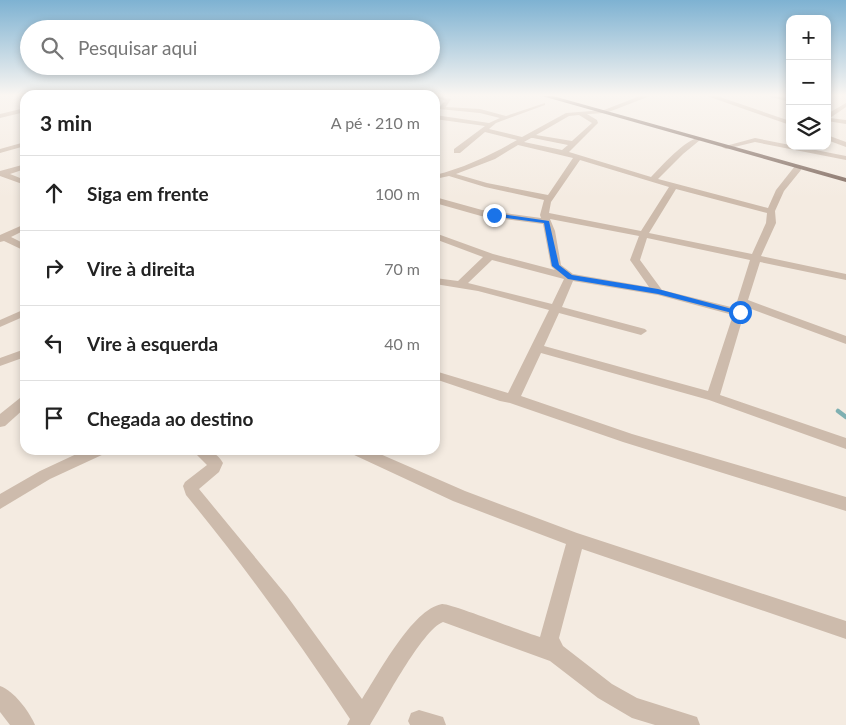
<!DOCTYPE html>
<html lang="pt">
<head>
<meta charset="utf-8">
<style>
  body { margin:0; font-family:Lato,sans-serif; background:#f6f6f6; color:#222 }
  .controls { position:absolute; right:15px; top:15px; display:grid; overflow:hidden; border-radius:10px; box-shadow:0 2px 8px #0003 }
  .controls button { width:45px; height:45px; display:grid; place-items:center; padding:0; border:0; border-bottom:1px solid #e0e0e0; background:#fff; color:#222; font:25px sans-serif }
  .stop { position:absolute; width:15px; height:15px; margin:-11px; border:4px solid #1a73e8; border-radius:50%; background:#fff }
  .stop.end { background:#1a73e8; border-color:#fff; box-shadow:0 1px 5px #0008 }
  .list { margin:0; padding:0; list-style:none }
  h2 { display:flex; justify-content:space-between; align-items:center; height:65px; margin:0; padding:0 20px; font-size:21px }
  h2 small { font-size:16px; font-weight:400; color:#767676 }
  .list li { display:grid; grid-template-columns:32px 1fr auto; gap:15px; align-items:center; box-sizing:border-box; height:75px; padding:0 20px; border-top:1px solid #e0e0e0 }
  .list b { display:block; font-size:19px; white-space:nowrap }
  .list em { font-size:16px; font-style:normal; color:#767676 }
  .icon { flex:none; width:28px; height:28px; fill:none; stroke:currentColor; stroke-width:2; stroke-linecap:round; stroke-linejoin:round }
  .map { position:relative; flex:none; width:846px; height:725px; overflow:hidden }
  .search { position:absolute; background:#fff; box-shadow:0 2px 8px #0003; left:20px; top:20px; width:420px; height:55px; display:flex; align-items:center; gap:12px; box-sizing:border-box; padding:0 18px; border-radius:28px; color:#767676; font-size:19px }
  .panel { position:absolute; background:#fff; box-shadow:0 2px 8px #0003; left:20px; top:90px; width:420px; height:365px; border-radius:15px }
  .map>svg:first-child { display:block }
</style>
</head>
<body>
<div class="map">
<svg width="846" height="725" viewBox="0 0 846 725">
  <rect width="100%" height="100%" fill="#f4ebe1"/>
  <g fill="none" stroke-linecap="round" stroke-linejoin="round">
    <!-- stream -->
    <path stroke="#7fb0b2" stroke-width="4.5" d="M838,411L846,417"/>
    <!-- minor -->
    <g fill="#cdbbac" fill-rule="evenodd">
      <path d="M435,96L451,99L446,107L480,109L506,116L545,103V105L496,123L489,129L522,137L566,113L604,110L640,96H650L606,113L587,114L597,120L598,123L569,152L651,177C661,167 687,137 700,138V140L683,154L658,179L768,208L776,190L795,166H801V170L784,191L775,211L776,223L761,256L846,274V280L760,262L748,300L846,336V344L746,307L720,395L846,438V449L709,400L541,353L521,396L632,434L846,497V511L623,442L510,403L500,401L435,379V371L508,393L549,310L478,291L435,284V278L458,281L483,257L435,239V233L493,254L555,270L551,266L543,224L481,216L435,203V197L482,210L541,218L540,215L544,200L485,187L449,176L435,179V175C464,168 491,155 517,140L485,132L460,153H454V149L485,126L435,119V115L489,123L500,118L480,113L439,109V107L445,101ZM579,115L592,123L572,141L536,135L569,116ZM531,138H533L568,145L562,150L524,142ZM518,145L573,158L548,195L487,183L456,174L495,159ZM580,160L669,187L641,231L549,213L551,202ZM676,189L767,213L766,223L752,254L649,233ZM550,219L639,236L630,260L649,287L573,274L561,265L555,231ZM647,238L750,260L735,308L662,290L640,260ZM492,260L564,279L552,304L468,283ZM573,281L658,295L733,315L708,391L544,346L559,313L641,335L647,331L645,329L562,307Z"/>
      <path d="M707,96H717L790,121V125Z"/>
      <path d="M770,96L790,98V102L771,97Z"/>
      <path d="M846,103V107L830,118L846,120V124L827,121V114Z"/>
      <path d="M25,108V112L0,118V114Z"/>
      <path d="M827,135L846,142V147L827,140Z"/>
      <path d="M755,138L846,156V160L755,142L726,149L722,147Z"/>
      <path d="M25,142V146L0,153V149Z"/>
      <path d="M22,165H25V169L10,174L25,180V185L0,176V171Z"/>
      <path d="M25,224V230L11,237L25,244V251L4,241L0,242V235Z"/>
      <path d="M25,309V316L0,327V320Z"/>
      <path d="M25,349V357L0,366V358Z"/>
      <path d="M25,396V408L5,426L0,427V414L20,398Z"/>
      <path d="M85,450H106L104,454L50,479L0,509V494L40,471Z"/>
      <path d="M192,450C205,450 216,450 223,463L219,472L199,489L287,596L362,699C378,675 412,609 442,604C450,603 525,633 540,637L566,544L453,501L352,454L350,450H371L465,491L577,533L846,621V639L582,549L559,638L563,646L612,684L637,698L697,717L700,725H655L632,718L598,698L550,661L443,622C422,630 384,703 370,725H347L350,719C299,642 245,567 186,495L183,486L185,482L207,465Z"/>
      <path d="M0,686C14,691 29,711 35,725H10L0,712Z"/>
      <path d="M419,710L443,717L446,725H410L408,721L411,713Z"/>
    </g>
    <!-- major -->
    <path fill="#7d675c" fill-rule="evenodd" d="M542,96H553L846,178V182Z"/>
  </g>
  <!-- sky -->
  <linearGradient id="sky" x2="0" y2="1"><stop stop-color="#7eb2d2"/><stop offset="0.48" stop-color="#faf6f2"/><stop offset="1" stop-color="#faf6f2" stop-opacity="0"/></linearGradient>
  <rect width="846" height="198" fill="url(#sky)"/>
  <!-- route -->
  <path fill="#1a73e8" d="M494,213L549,221L559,265L572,275L658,289L743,312L740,315L658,294L568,279L552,266L544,223L492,216Z"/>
</svg>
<div class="controls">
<button>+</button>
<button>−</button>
<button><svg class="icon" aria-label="layers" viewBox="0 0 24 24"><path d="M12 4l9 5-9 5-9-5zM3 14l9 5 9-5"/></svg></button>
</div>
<div class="stop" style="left:740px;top:312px"></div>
<div class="stop end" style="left:494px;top:215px"></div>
<div class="search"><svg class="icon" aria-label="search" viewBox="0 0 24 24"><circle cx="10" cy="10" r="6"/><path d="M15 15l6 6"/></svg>Pesquisar aqui</div>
<section class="panel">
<h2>3 min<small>A pé · 210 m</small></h2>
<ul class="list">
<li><svg class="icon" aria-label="ahead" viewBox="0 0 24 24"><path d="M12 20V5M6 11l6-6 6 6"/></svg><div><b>Siga em frente</b></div><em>100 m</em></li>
<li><svg class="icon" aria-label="right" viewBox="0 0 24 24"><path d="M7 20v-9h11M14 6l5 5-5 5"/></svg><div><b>Vire à direita</b></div><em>70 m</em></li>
<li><svg class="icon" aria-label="left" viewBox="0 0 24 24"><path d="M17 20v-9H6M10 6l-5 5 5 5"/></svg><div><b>Vire à esquerda</b></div><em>40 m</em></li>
<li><svg class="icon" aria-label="arrive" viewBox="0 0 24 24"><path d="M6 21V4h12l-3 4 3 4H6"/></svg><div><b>Chegada ao destino</b></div></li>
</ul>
</section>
</div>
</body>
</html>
